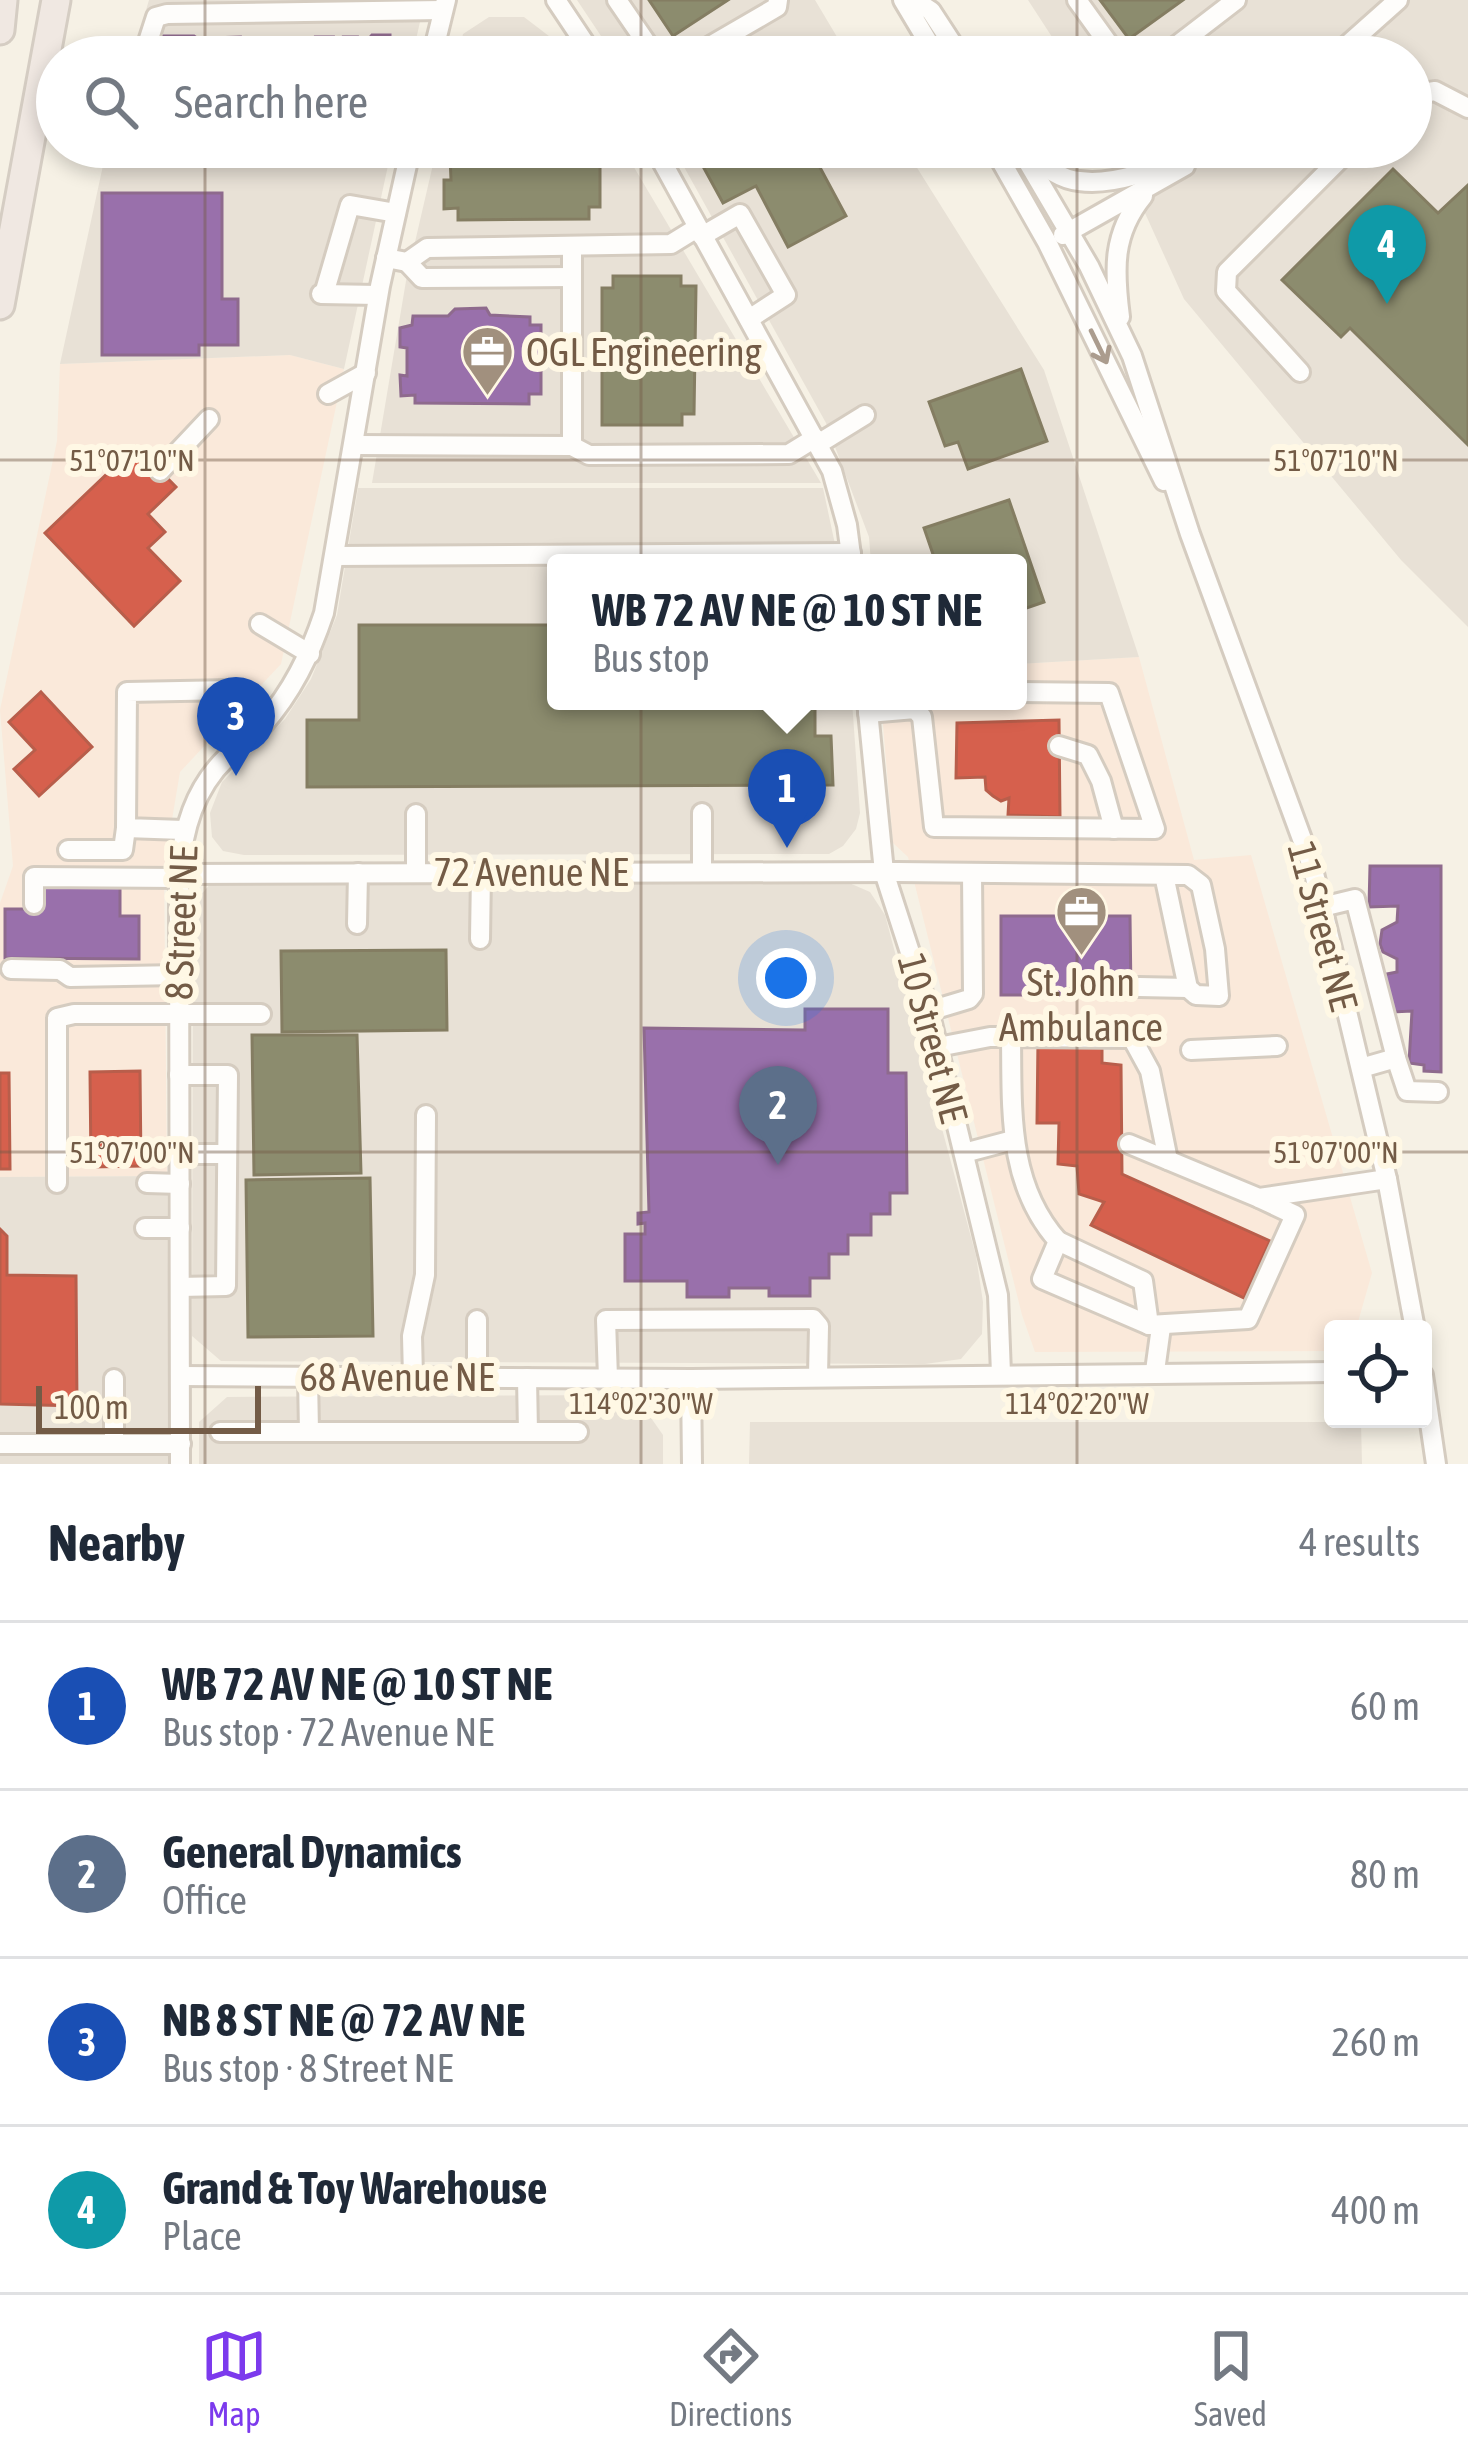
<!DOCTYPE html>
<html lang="en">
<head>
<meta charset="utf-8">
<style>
  body { margin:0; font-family:"Asap Condensed",sans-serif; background:#f6f6f7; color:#1f2937 }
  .controls { position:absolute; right:36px; bottom:36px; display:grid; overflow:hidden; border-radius:12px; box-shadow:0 6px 18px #0003 }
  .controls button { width:108px; height:108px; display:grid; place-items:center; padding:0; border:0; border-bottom:3px solid #e0e1e3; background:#fff; color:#1f2937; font:60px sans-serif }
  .scale { position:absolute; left:36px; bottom:30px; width:225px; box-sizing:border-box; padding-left:12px; border:6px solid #735b46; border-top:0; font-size:33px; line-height:42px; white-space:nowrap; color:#735b46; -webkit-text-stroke:9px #fff8e5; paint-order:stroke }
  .you { position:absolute; left:786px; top:978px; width:42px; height:42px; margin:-30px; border:9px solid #fff; border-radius:50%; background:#1a73e8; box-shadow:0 0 0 18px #1a73e833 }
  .badge { display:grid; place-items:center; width:78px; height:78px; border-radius:50%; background:#7c3aed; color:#fff; font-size:39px; font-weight:700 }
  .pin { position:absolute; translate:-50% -99px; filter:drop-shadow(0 3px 6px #0008) }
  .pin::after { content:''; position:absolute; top:63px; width:42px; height:36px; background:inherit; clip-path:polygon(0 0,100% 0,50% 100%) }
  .popup { position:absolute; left:547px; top:554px; width:480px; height:156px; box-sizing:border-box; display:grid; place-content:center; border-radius:12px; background:#fff; filter:drop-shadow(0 3px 9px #0005); font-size:39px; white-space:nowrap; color:#747a83 }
  .popup b { font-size:45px; color:#1f2937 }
  .popup::after { content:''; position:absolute; left:50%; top:100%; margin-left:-24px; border:24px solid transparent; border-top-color:#fff }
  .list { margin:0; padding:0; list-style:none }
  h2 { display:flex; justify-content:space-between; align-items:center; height:156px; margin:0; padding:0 48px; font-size:51px }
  h2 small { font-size:39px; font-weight:400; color:#747a83 }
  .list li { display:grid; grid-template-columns:78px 1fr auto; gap:36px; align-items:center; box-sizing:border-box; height:168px; padding:0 48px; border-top:3px solid #e0e1e3 }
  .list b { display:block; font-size:45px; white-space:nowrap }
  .list p { margin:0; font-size:39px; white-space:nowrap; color:#747a83 }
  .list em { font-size:39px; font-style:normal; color:#747a83 }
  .icon { flex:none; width:66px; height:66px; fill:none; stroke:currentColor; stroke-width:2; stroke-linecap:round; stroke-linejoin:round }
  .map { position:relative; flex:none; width:1468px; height:1464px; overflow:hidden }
  .search { position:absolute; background:#fff; box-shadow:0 6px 18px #0003; left:36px; right:36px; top:36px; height:132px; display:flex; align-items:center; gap:30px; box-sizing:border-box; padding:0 42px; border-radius:66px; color:#747a83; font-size:45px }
  .sheet { height:828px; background:#fff }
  nav { display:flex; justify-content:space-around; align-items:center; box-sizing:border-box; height:168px; border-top:3px solid #e0e1e3; background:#fff; font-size:33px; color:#747a83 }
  nav a { display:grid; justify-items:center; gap:6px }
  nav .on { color:#7c3aed }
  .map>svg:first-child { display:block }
</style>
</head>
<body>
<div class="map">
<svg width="1468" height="1464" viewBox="0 0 1468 1464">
  <rect width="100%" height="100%" fill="#f6f1e5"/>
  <!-- commercial -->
  <g fill="#fae9da">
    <path d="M290,355L344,369L281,664L180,772L164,867L167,1176L0,1177V903L13,866L0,710L57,441L60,364Z"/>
    <path d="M1139,657L1194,860L1251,855L1372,1273L1356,1329H1333V1351L1035,1352L1022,1315L908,857L893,843L881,701H1018V664Z"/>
  </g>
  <!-- industrial -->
  <g fill="#e8e1d6">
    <path d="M149,0H425L412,57H132Z"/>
    <path d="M577,0H815L849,57H615Z"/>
    <path d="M1028,0H1468V627L1401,560L1184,299L1115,147H1411V57H1065Z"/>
    <path d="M489,17H524L562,46L568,57H458L463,34Z"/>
    <path d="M107,147H392L344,369L290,355L60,364Z"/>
    <path d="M437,147H622L821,483H372L406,281Z"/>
    <path d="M673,147H904L1044,370L1139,657L1018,664V563H871L869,537L826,423Z"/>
    <path d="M358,488H823L839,563H556V701H852L860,813L856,829L843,846L829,854L244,855L223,851L212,837L210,813L222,782L285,719L311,679L337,615Z"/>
    <path d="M217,876L458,884L847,882L870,892L885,915L976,1256L983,1302L982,1334L961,1359L925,1364L221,1361L192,1336L193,904Z"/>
    <path d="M167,1176L170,1464H0V1177Z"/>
    <path d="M635,1395L663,1435V1464H199V1422L227,1397Z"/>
    <path d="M750,1422H1361L1362,1464H749Z"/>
  </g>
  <!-- shops -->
  <g fill="#d6604d" stroke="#b85e4b" stroke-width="3">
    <path d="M136,446L176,487L148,514L165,532L148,548L180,581L134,626L45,533Z"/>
    <path d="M41,692L92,747L39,796L14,769L35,750L9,722Z"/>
    <path d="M1059,720L1060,817L1008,815L1009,798L1001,801L993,796L986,790L985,777L956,778L957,723Z"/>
    <path d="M1038,1041H1102V1063L1121,1065L1122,1174L1270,1241L1244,1298L1091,1225L1104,1202L1079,1194L1077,1166L1058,1164L1059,1123H1037Z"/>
    <path d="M140,1071L141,1166L91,1167L90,1072Z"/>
    <path d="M0,1073H9L10,1169H0Z"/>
    <path d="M0,1229L7,1236V1275L76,1276L77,1406L0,1404Z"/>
  </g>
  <!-- offices -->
  <g fill="#9970ab" stroke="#8e6a8d" stroke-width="3">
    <path d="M372,35H390V57H162V36H194L204,43L210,38L241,37L250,45L256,38L275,39L282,45L287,39L305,38L312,44L315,37H334L340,45L343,37H358L364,44Z"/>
    <path d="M102,193H222V299H238V345H199V355H102Z"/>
    <path d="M486,308L490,315L530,317V325H541V394H529V404L415,403V395L401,396L400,375L407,376V348L400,347V328L412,325L413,316H448L455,309Z"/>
    <path d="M1370,866H1441V1072L1424,1071V1065L1409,1063L1412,1011L1393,1012L1382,975L1397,972V959L1383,952L1380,944L1382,930L1397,922L1398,906L1369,907Z"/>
    <path d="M43,883H120V916H139V959L5,958V909H43Z"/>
    <path d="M1001,916H1130L1131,995H1001Z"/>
    <path d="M805,1009H888V1073H906L907,1193H890V1214H871V1235H848V1254H829V1278H810V1296H769V1288H729V1297H687V1281H625V1234H645V1223L638,1224V1213L649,1212L644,1028L805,1030Z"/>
  </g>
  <!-- industry -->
  <g fill="#8c8c6e" stroke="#847d62" stroke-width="3">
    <path d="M649,0H728L673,36Z"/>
    <path d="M1100,0H1183L1129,39Z"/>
    <path d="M445,147H600V207H589V219L458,220V208L444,209V180H451L450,156H445Z"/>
    <path d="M700,147H809L846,216L788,247L756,186L723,203L694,150Z"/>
    <path d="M1393,169L1438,213L1468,185V445L1350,328L1341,337L1282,280Z"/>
    <path d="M613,276H681V286H696L694,414H682V425H602V288H613Z"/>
    <path d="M1021,369L1047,441L968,469L958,442L945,446L929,402Z"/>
    <path d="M1009,500L1044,602L1018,611V563H936L924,528Z"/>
    <path d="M359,625H556V701H815V736H831L833,785L307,787V720H359Z"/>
    <path d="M446,950L447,1030L282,1032L281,951Z"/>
    <path d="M252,1035H357L361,1173L254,1175Z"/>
    <path d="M370,1178L373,1336L248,1337L246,1180Z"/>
  </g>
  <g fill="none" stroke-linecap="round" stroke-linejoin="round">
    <defs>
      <g id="minor">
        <path d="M556,0L594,57"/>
        <path d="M617,0L656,57"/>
        <path d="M903,0L937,57"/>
        <path d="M914,0L931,11L961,57"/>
        <path d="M1077,0L1118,57"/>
        <path d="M143,57L156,17L167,14L442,10"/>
        <path d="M432,57L446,0"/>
        <path d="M691,57L777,7L778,0"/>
        <path d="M1162,57L1236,0"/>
        <path d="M1334,57L1398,0"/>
        <path d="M1411,95L1435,91L1468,108"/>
        <path d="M143,147H249"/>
        <path d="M654,147L832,471L847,525L852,563"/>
        <path d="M993,147L1047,242L1164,481"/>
        <path d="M1019,147L1089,266L1132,356L1190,534L1313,869L1387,1179L1415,1329"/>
        <path d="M1029,154C1044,166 1059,179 1079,181C1121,187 1171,162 1209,147"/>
        <path d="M1063,235L1185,166"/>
        <path d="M702,236L740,214L786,295L749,319"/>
        <path d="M572,246V446"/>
        <path d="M386,258L407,262L427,248L671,244L697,228"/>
        <path d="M407,262L422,278L572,277"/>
        <path d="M321,294L378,295"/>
        <path d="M324,294L350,205L396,213"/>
        <path d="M1120,317C1114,270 1112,234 1143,196"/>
        <path d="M1300,372L1226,291L1227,272L1352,147"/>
        <path d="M328,394L366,373"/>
        <path d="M818,444L865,415"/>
        <path d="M356,445L572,446L589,455L789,454L815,438"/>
        <path d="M160,471L209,419"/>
        <path d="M335,556L851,553"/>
        <path d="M260,624L310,654"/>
        <path d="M867,701L884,872L929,1011L998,1295L1001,1374"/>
        <path d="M868,713L915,709L922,717L934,827L1155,829L1109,693L1018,692"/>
        <path d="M1059,746L1088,755L1101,781L1114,829"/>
        <path d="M702,813V872"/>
        <path d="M183,830L126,828L127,692L233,690L266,719"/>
        <path d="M68,850H123L126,828"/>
        <path d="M416,873V814"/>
        <path d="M179,874L897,872L1188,875L1201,885L1215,949L1219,996L1196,995L1188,988L1164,875"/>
        <path d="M34,904V877L179,878"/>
        <path d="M1322,907L1355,899L1396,1058L1361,1068"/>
        <path d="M357,924L358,873"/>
        <path d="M480,939L481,873"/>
        <path d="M11,969L60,970L70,977L179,975"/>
        <path d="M1139,987L1188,988"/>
        <path d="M929,1011L969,999L973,994L972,873"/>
        <path d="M938,1047L990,1037H1011"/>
        <path d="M1191,1050L1277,1046"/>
        <path d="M1396,1058L1407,1091L1438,1092"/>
        <path d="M179,1075H228L226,1286L180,1287"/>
        <path d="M1129,1144L1259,1198L1387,1179"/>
        <path d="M964,1153L1013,1140"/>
        <path d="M181,1154H227"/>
        <path d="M1168,1160L1150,1071L1132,1038L1011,1037C1012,1109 1007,1184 1058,1241L1042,1279L1149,1325L1248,1319L1295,1215L1259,1198"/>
        <path d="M57,1183V1018L74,1014H261"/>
        <path d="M147,1183L180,1184"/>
        <path d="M145,1228H180"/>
        <path d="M1058,1241L1143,1281L1149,1325"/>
        <path d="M477,1320V1378"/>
        <path d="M1155,1371L1161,1327"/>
        <path d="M1423,1375L1436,1464"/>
        <path d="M181,1376L691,1379L1333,1372"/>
        <path d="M308,1377L309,1432"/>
        <path d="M413,1377L412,1336L425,1275L426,1115"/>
        <path d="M527,1378L528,1432"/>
        <path d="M608,1378L606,1320L813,1319L819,1326L818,1376"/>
        <path d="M114,1379V1444"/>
        <path d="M691,1379L692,1464"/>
        <path d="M220,1432H578"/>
        <path d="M0,1444H181"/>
        <path d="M180,1464L179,874C183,829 194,789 227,757C238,746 251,737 262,726C292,692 310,655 324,613L380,286L411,147"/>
      </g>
      <g id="highway">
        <path d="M0,30L3,0"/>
        <path d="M0,305L56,0"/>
      </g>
    </defs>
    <!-- minor casing -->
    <use href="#minor" stroke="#d5ccc0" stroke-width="24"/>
    <!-- highway casing -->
    <use href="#highway" stroke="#d5cdc3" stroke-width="33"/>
    <!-- minor -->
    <use href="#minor" stroke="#fefdfb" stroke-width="18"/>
    <!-- highway -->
    <use href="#highway" stroke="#f0e8e2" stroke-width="27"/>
  </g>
  <!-- one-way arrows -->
  <defs><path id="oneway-shaft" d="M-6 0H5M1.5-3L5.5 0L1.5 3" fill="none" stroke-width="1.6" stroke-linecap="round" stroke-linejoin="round" transform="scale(3)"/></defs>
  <use stroke="#ab9c8e" href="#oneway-shaft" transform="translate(1099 347) rotate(64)"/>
  <!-- ticks -->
  <path fill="none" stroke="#735b46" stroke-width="3" stroke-opacity="0.45" d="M205,0V57M641,0V57M1077,0V57M205,147V1464M641,147V1464M1077,147V1464M0,460H1468M0,1152H1468"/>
  <!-- icons -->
  <defs>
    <symbol id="office-pin" viewBox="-11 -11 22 30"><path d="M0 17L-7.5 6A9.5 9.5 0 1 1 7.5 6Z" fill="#a1907e" stroke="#fff8e5"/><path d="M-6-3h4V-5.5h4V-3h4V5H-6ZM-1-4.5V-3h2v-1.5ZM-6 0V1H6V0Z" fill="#fff"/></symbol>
  </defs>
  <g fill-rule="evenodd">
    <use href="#office-pin" x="458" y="322" width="59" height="81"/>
    <use href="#office-pin" x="1052" y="882" width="59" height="81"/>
  </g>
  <g text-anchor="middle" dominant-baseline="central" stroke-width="12" stroke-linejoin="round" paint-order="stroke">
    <!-- poi labels -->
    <g font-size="39" fill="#735b46" stroke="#fff8e5" text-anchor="start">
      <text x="526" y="352">OGL Engineering</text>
      <text x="1081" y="982" text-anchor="middle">St. John<tspan x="1081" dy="45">Ambulance</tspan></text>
    </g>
    <!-- street labels -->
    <g font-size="39" fill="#735b46" stroke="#fff8e5">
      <text x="531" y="872">72 Avenue NE</text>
      <text transform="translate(181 923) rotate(-88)">8 Street NE</text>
      <text transform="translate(1323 926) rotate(75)">11 Street NE</text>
      <text transform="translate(933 1038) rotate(75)">10 Street NE</text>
      <text x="397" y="1377">68 Avenue NE</text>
    </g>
  </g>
  <g font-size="30" text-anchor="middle" fill="#735b46" stroke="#fff8e5" stroke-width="12" stroke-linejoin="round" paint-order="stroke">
    <text x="132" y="471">51°07'10"N</text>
    <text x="1336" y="471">51°07'10"N</text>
    <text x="132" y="1163">51°07'00"N</text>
    <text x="1336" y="1163">51°07'00"N</text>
    <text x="641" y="1414">114°02'30"W</text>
    <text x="1077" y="1414">114°02'20"W</text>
  </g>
</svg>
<div class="controls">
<button><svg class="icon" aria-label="locate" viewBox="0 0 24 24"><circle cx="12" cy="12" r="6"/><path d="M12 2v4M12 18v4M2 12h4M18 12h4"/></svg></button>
</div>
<div class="scale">100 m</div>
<div class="you"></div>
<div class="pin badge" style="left:787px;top:848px;background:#1a4fb4">1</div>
<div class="popup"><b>WB 72 AV NE @ 10 ST NE</b>Bus stop</div>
<div class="pin badge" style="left:778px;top:1165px;background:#5c6f8a">2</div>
<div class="pin badge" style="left:236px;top:776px;background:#1a4fb4">3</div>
<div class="pin badge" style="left:1387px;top:304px;background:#0f9aa8">4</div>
<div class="search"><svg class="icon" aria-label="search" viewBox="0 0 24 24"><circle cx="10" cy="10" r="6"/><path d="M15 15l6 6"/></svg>Search here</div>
</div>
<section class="sheet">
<h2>Nearby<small>4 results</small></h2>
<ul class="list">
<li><span class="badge" style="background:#1a4fb4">1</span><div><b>WB 72 AV NE @ 10 ST NE</b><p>Bus stop · 72 Avenue NE</p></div><em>60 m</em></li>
<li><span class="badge" style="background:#5c6f8a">2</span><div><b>General Dynamics</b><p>Office</p></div><em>80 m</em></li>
<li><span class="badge" style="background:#1a4fb4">3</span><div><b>NB 8 ST NE @ 72 AV NE</b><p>Bus stop · 8 Street NE</p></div><em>260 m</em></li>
<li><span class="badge" style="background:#0f9aa8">4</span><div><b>Grand &amp; Toy Warehouse</b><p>Place</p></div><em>400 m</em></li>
</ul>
</section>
<nav>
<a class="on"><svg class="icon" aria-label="map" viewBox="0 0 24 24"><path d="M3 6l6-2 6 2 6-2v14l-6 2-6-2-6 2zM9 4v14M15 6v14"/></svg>Map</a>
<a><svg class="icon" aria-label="directions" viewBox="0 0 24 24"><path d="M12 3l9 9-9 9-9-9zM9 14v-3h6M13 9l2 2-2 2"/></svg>Directions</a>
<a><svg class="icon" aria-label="saved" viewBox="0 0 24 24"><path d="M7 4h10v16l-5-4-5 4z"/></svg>Saved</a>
</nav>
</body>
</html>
